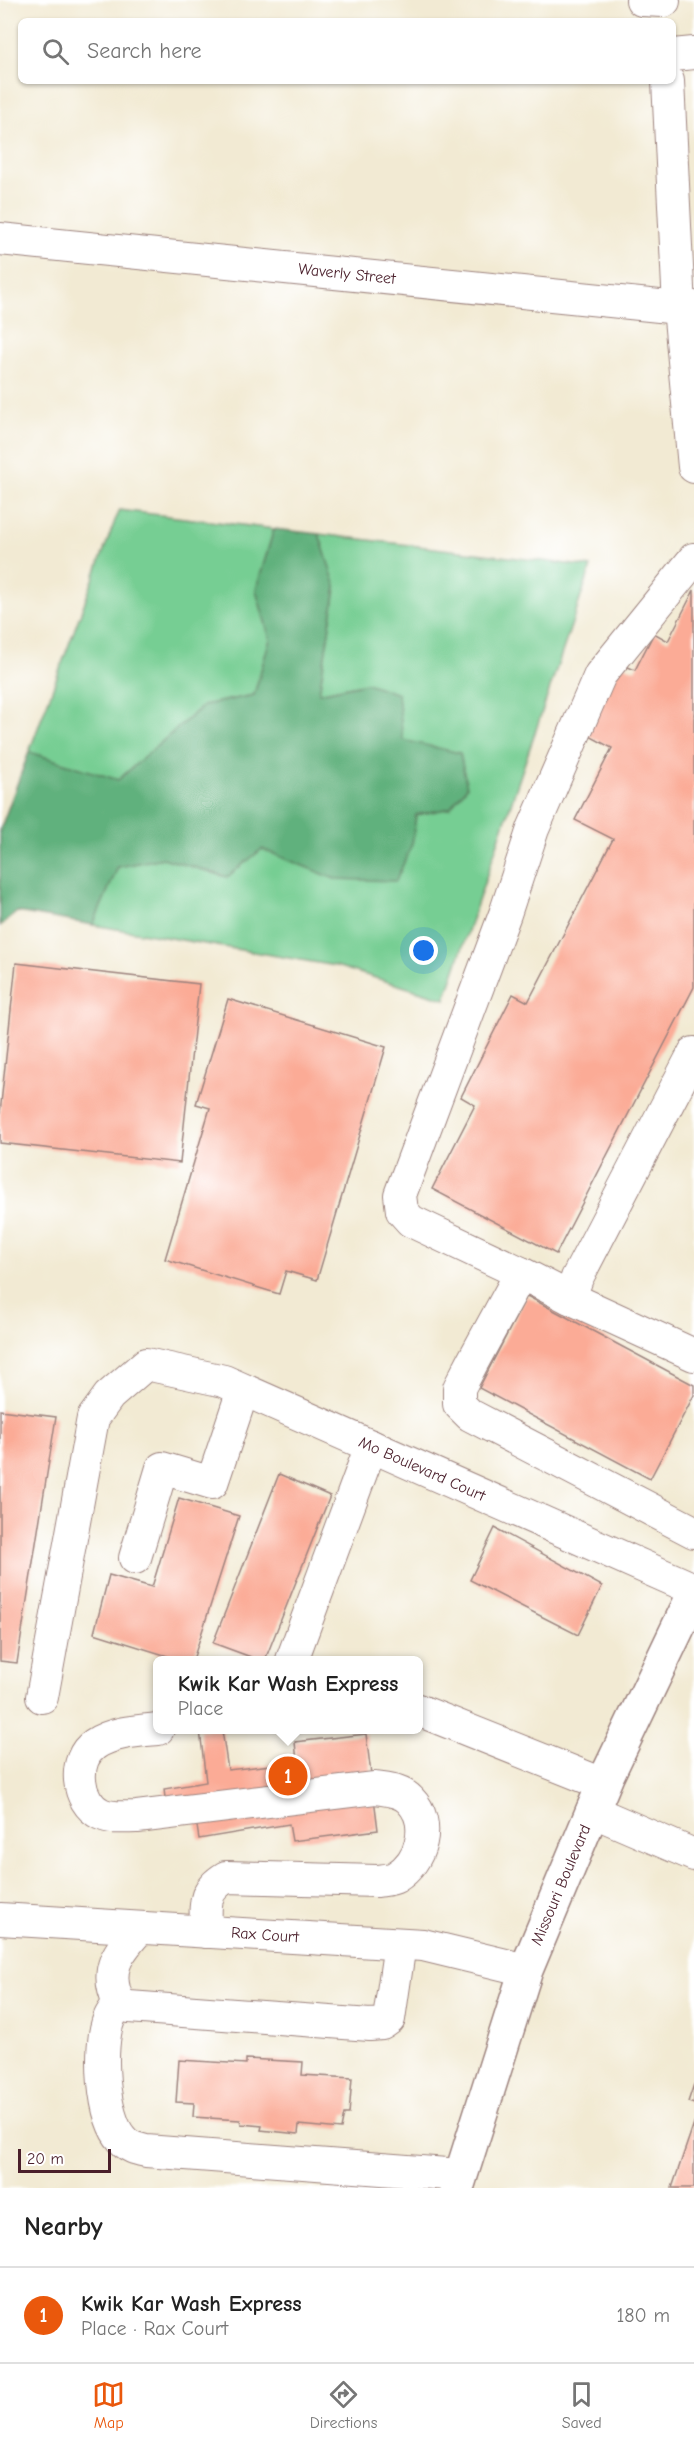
<!DOCTYPE html>
<html lang="en">
<head>
<meta charset="utf-8">
<style>
  body { margin:0; font-family:"Comic Neue",sans-serif; background:#f6f6f6; color:#222 }
  .scale { position:absolute; left:18px; bottom:15px; width:93px; box-sizing:border-box; padding-left:6px; border:3px solid #4a1f2b; border-top:0; font-size:16px; line-height:21px; white-space:nowrap; color:#4a1f2b; -webkit-text-stroke:4px #fff; paint-order:stroke }
  .you { position:absolute; left:424px; top:951px; width:21px; height:21px; margin:-15px; border:4px solid #fff; border-radius:50%; background:#1a73e8; box-shadow:0 0 0 9px #1a73e833 }
  .badge { display:grid; place-items:center; width:39px; height:39px; border-radius:50%; background:#ea580c; color:#fff; font-size:20px; font-weight:700 }
  .pin { position:absolute; translate:-50% -50%; border:3px solid #fff; box-shadow:0 2px 6px #0006 }
  .popup { position:absolute; left:153px; top:1656px; width:270px; height:78px; box-sizing:border-box; display:grid; place-content:center; border-radius:9px; background:#fff; filter:drop-shadow(0 2px 4px #0005); font-size:20px; white-space:nowrap; color:#767676 }
  .popup b { font-size:22px; color:#222 }
  .popup::after { content:''; position:absolute; left:50%; top:100%; margin-left:-12px; border:12px solid transparent; border-top-color:#fff }
  .list { margin:0; padding:0; list-style:none }
  h2 { display:flex; justify-content:space-between; align-items:center; height:78px; margin:0; padding:0 24px; font-size:26px }
  h2 small { font-size:20px; font-weight:400; color:#767676 }
  .list li { display:grid; grid-template-columns:39px 1fr auto; gap:18px; align-items:center; box-sizing:border-box; height:96px; padding:0 24px; border-top:2px solid #e0e0e0 }
  .list b { display:block; font-size:22px; white-space:nowrap }
  .list p { margin:0; font-size:20px; white-space:nowrap; color:#767676 }
  .list em { font-size:20px; font-style:normal; color:#767676 }
  .icon { flex:none; width:33px; height:33px; fill:none; stroke:currentColor; stroke-width:2; stroke-linecap:round; stroke-linejoin:round }
  .map { position:relative; flex:none; width:694px; height:2188px; overflow:hidden }
  .search { position:absolute; background:#fff; box-shadow:0 2px 4px #0004; left:18px; right:18px; top:18px; height:66px; display:flex; align-items:center; gap:15px; box-sizing:border-box; padding:0 21px; border-radius:9px; color:#767676; font-size:22px }
  .sheet { height:174px; background:#fff }
  nav { display:flex; justify-content:space-around; align-items:center; box-sizing:border-box; height:84px; border-top:2px solid #e0e0e0; background:#fff; font-size:16px; color:#767676 }
  nav a { display:grid; justify-items:center; gap:3px }
  nav .on { color:#ea580c }
  .map>svg:first-child { display:block }
</style>
</head>
<body>
<div class="map">
<svg width="694" height="2188" viewBox="0 0 694 2188">
  <rect width="100%" height="100%" fill="#fff"/>
  <filter id="ink" filterUnits="userSpaceOnUse"><feTurbulence type="fractalNoise" baseFrequency=".0167" numOctaves="2"/><feDisplacementMap in="SourceGraphic" scale="12" xChannelSelector="R" yChannelSelector="G"/><feConvolveMatrix kernelMatrix="1 2 1 2 8 2 1 2 1" color-interpolation-filters="sRGB"/></filter>
  <filter id="wash" filterUnits="userSpaceOnUse"><feTurbulence type="fractalNoise" baseFrequency=".008" numOctaves="4" result="noise"/><feDisplacementMap in="SourceGraphic" scale="24" xChannelSelector="R" yChannelSelector="G"/><feGaussianBlur stdDeviation="1.35" result="paint"/><feColorMatrix in="noise" values="0 0 0 0 0 0 0 0 0 0 0 0 0 0 0 0 0 1.4 0 .05"/><feComposite in="paint" operator="in"/></filter>
  <g filter="url(#wash)">
    <rect width="100%" height="100%" fill="#f2ead3"/>
    <!-- green -->
    <g fill="#76ce93" stroke="#60765f" stroke-width="1.5">
      <path d="M119,510L274,529L256,590L270,639L254,695L204,705L118,780L29,752Z"/>
      <path d="M319,534L591,567L445,999L336,966L93,925L118,867L163,858L227,877L262,849L335,879L412,844L416,815L450,808L460,753L402,741L366,683L319,693L336,588Z"/>
    </g>
    <!-- forest -->
    <path fill="#60b17d" stroke="#556854" stroke-width="1.5" d="M274,529L319,534L336,587L319,693L367,683L398,694L403,740L460,753L467,787L450,808L416,815L412,844L396,881L335,879L262,849L227,877L163,858L118,867L93,925L17,912L0,926V830L29,752L118,780L204,705L254,695L270,639L256,590Z"/>
    <g id="blocks">
      <!-- building -->
      <g fill="#fbab96">
        <path d="M694,590V987L556,1254L432,1189L475,1105L461,1097L513,994L528,1002L613,839L575,820L612,748L584,733L621,664L635,670L654,633L668,641Z"/>
        <path d="M16,963L199,984L180,1163L0,1143V1113Z"/>
        <path d="M228,999L386,1047L317,1280L286,1271L279,1294L165,1259L210,1108L196,1104Z"/>
        <path d="M527,1296L694,1385V1395L650,1479L479,1388Z"/>
        <path d="M0,1410L56,1417L17,1663L0,1661Z"/>
        <path d="M279,1474L330,1496L265,1660H259L213,1643Z"/>
        <path d="M179,1498L239,1516L193,1660H180L94,1633L109,1575L152,1587Z"/>
        <path d="M495,1528L602,1586L578,1635L470,1580Z"/>
        <path d="M200,1730H222L228,1770L297,1762L295,1742L366,1734L378,1830L292,1841L289,1824L199,1839L196,1820L168,1823L164,1789L206,1782Z"/>
        <path d="M246,2059L303,2062L302,2075L352,2078L349,2114H344L341,2129L299,2125L298,2134L261,2130L262,2126L241,2124L240,2120L193,2117L194,2103L176,2102L179,2060L246,2064Z"/>
        <path d="M694,2084V2104L688,2102Z"/>
        <path d="M694,2123V2188H672Z"/>
      </g>
    </g>
  </g>
  <g filter="url(#ink)">
    <use href="#blocks" fill-opacity="0" stroke="#9e847f" stroke-width="1.5"/>
    <g fill="none" stroke-linecap="round" stroke-linejoin="round">
      <defs>
        <g id="minor">
          <path d="M642,0L664,1"/>
          <path d="M673,55L694,53"/>
          <path d="M668,81L679,308L694,467"/>
          <path d="M0,239L679,308L694,307"/>
          <path d="M694,1053L577,1278L570,1298L694,1355"/>
          <path d="M521,1273L411,1221L402,1211L400,1195L505,914L533,829L600,675L694,559"/>
          <path d="M570,1298L521,1273L472,1363L459,1388V1404L470,1415L694,1532"/>
          <path d="M135,1558L162,1468L212,1483L243,1390"/>
          <path d="M292,1660L371,1446"/>
          <path d="M42,1697L93,1418L109,1396L146,1364L224,1381L694,1589"/>
          <path d="M418,1710L603,1784"/>
          <path d="M158,1729C137,1731 113,1732 95,1744C72,1759 76,1802 101,1814C112,1819 126,1817 137,1817L375,1788C387,1790 401,1790 410,1800C433,1823 421,1862 396,1877C391,1880 383,1880 377,1881L226,1877C201,1892 206,1906 206,1932"/>
          <path d="M592,1811L694,1855"/>
          <path d="M0,1919L423,1945L526,1970"/>
          <path d="M140,1928C118,1952 103,1970 119,2003L129,2007L370,2025L382,2024L389,2019L400,1944"/>
          <path d="M119,2003C116,2008 111,2013 109,2019C98,2046 102,2117 122,2139C128,2147 137,2149 146,2151L460,2175"/>
        </g>
        <path id="major" d="M457,2188L526,1970L607,1776L694,1594"/>
      </defs>
      <!-- minor casing -->
      <use href="#minor" stroke="#9e847f" stroke-width="34"/>
      <!-- major casing -->
      <use href="#major" stroke="#9e847f" stroke-width="36"/>
      <!-- minor -->
      <use href="#minor" stroke="#fff" stroke-width="32"/>
      <!-- major -->
      <use href="#major" stroke="#fff" stroke-width="33"/>
    </g>
  </g>
  <g text-anchor="middle" dominant-baseline="central" stroke-width="4.5" stroke-linejoin="round" paint-order="stroke">
    <!-- street labels -->
    <g font-size="16" fill="#4a1f2b" stroke="#fff">
      <text transform="translate(347 274) rotate(6)">Waverly Street</text>
      <text transform="translate(422 1469) rotate(24)">Mo Boulevard Court</text>
      <text transform="translate(561 1885) rotate(-67)">Missouri Boulevard</text>
      <text transform="translate(265 1935) rotate(4)">Rax Court</text>
    </g>
  </g>
</svg>
<div class="scale">20 m</div>
<div class="you"></div>
<div class="pin badge" style="left:288px;top:1776px">1</div>
<div class="popup"><b>Kwik Kar Wash Express</b>Place</div>
<div class="search"><svg class="icon" aria-label="search" viewBox="0 0 24 24"><circle cx="10" cy="10" r="6"/><path d="M15 15l6 6"/></svg>Search here</div>
</div>
<section class="sheet">
<h2>Nearby<small></small></h2>
<ul class="list">
<li><span class="badge">1</span><div><b>Kwik Kar Wash Express</b><p>Place · Rax Court</p></div><em>180 m</em></li>
</ul>
</section>
<nav>
<a class="on"><svg class="icon" aria-label="map" viewBox="0 0 24 24"><path d="M3 6l6-2 6 2 6-2v14l-6 2-6-2-6 2zM9 4v14M15 6v14"/></svg>Map</a>
<a><svg class="icon" aria-label="directions" viewBox="0 0 24 24"><path d="M12 3l9 9-9 9-9-9zM9 14v-3h6M13 9l2 2-2 2"/></svg>Directions</a>
<a><svg class="icon" aria-label="saved" viewBox="0 0 24 24"><path d="M7 4h10v16l-5-4-5 4z"/></svg>Saved</a>
</nav>
</body>
</html>
